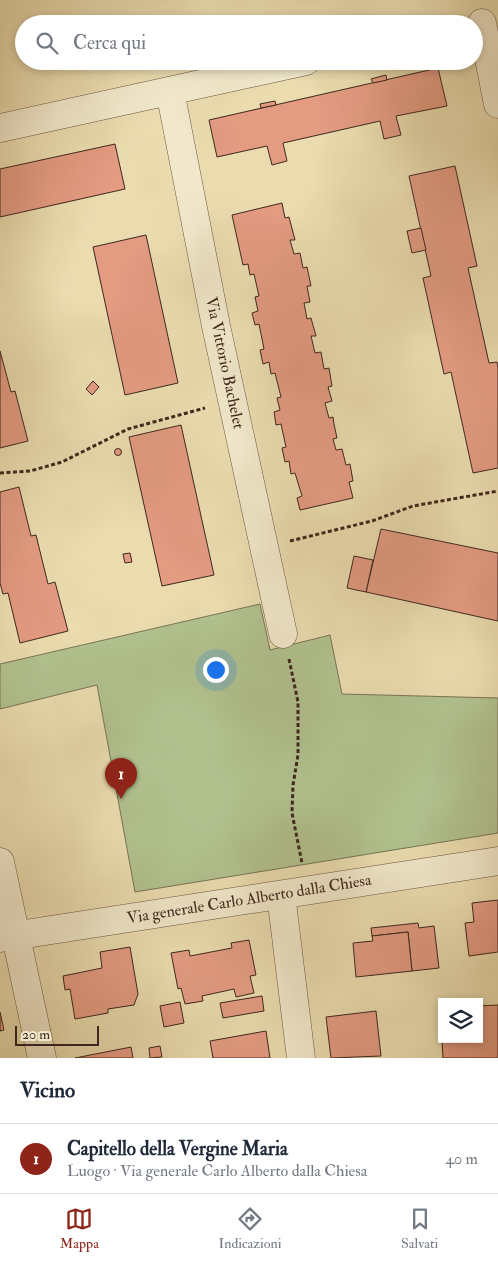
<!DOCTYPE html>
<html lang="it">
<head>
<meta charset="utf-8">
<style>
  body { margin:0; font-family:"IM FELL Double Pica",serif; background:#f2f2f3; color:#1f2937 }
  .controls { position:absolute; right:15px; bottom:15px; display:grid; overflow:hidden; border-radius:0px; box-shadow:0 2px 8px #0003 }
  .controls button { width:45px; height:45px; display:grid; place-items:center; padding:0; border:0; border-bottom:1px solid #e0e1e3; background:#fff; color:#1f2937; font:25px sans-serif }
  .scale { position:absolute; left:15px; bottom:12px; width:84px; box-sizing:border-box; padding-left:5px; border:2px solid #3f271d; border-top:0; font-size:14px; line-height:18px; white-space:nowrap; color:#3f271d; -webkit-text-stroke:4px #f1e8cb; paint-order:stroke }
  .you { position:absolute; left:215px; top:669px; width:18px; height:18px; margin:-12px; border:4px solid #fff; border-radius:50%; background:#1a73e8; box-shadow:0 0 0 8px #1a73e833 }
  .badge { display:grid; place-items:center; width:32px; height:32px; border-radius:50%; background:#8f2418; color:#fff; font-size:16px; font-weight:700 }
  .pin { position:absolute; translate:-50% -41px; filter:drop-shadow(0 1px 2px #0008) }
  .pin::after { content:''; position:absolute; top:26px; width:18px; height:15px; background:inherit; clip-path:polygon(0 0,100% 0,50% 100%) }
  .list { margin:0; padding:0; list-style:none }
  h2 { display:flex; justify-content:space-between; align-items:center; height:65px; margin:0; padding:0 20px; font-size:21px }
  h2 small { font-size:16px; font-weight:400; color:#747a83 }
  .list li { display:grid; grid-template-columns:32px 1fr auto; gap:15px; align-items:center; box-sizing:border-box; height:70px; padding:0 20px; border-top:1px solid #e0e1e3 }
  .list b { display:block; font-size:19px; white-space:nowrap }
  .list p { margin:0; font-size:16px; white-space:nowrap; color:#747a83 }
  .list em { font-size:16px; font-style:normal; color:#747a83 }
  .icon { flex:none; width:28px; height:28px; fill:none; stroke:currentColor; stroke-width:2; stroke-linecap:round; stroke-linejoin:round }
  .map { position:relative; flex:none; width:498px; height:1058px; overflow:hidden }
  .search { position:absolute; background:#fff; box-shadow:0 2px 8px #0003; left:15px; right:15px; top:15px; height:55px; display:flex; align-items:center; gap:12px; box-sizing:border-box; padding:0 18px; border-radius:28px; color:#747a83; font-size:19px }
  .sheet { height:135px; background:#fff }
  nav { display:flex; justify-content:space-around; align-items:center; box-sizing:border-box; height:70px; border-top:1px solid #e0e1e3; background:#fff; font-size:14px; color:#747a83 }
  nav a { display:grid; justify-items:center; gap:2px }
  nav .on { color:#8f2418 }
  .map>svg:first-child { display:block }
</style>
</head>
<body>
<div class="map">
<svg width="498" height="1058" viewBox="0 0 498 1058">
  <rect width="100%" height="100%" fill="#eadcaf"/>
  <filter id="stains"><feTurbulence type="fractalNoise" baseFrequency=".004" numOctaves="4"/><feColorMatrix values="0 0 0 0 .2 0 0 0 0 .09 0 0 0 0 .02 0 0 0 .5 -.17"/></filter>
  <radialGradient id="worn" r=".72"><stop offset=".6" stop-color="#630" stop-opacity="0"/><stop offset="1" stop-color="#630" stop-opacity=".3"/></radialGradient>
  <!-- green -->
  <path fill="#b1c28f" stroke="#787456" d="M260,604L270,650L330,635L342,694L498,698V833L135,892L97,685L0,709V664Z"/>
  <!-- building -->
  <g fill="#e39b82" stroke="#3f271d">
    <path d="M438,68L447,106L396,116L401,135L384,139L380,121L283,143L287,161L272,165L267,146L217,157L209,120Z"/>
    <path d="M386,75L387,80L373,83L371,79Z"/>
    <path d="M275,101L276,105L261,108L260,104Z"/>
    <path d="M115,144L125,189L0,217V169Z"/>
    <path d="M455,166L477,266L468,268L489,363L497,362L498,368V468L473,473L451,372L444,374L423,278L431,276L409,176Z"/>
    <path d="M282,203L285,218L289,217L295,240H290L294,254L300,253L303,268L307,267L311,286H307L310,302L304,303L307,319L311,318L316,336H311L315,353L321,352L324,369L329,368L332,386L328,387L332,401L325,403L329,418L333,417L334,424L337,438L333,439L336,450L342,449L346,465L350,464L353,481L349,482L353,498L300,510L297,498L302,496L295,473L291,474L289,461L285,462L282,448L286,447L281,424L276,425L274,412L280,410L277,398L281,397L275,373L271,374L269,362L263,364L260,350L264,349L259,324L255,325L252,313L258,311L255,297L259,296L254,274L250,275L248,264L243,265L232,215Z"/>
    <path d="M421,228L426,250L412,253L407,231Z"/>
    <path d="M146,235L178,383L125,395L93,247Z"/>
    <path d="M0,351L11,392L15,391L28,441L0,448Z"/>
    <path d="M93,381L99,387L92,395L86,389Z"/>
    <path d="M181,425L214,575L162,586L129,437Z"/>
    <circle cx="118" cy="452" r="3.5"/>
    <path d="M19,487L31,536L36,535L48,584L55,582L68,631L20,643L8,593L3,594L0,583V492Z"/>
    <path d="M381,529L498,553V621L366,592Z"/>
    <path d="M130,553L132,562L125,563L123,554Z"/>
    <path d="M354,556L373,560L366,592L347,588Z"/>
    <path d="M498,900V952L469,956L465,923L474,922L472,903Z"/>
    <path d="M418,923L419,928L434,926L439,968L412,971L408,932L372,936L371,928Z"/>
    <path d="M408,932L412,971L356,977L353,943L373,941L372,936Z"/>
    <path d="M249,940L256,975L250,976L254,993L236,997L234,989L202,996L203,1001L185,1004L181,988L178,989L171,953L189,950L190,956L232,948L231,943Z"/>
    <path d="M130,947L138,994L134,1005L108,1009V1013L75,1019L70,989L65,990L63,976L102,968L100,952Z"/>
    <path d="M262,996L264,1011L223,1018L220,1003Z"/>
    <path d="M180,1002L184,1023L164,1027L160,1006Z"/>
    <path d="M498,1005V1058H443L442,1041L479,1039V1006Z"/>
    <path d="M376,1011L381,1056L331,1058L326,1017Z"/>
    <path d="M0,1012L4,1030L0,1031Z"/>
    <path d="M266,1031L270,1058H213L210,1041Z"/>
    <path d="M160,1046L162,1057L150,1058L149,1048Z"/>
    <path d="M131,1047L133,1058H75Z"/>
  </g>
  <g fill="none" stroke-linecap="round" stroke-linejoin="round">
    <defs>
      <g id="minor">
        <path d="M482,23L498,104"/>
        <path d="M170,91L216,326L283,634"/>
        <path d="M0,128L306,61"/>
        <path d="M0,862L42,1058"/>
        <path d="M281,895L301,1058"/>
        <path d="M0,938L498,861"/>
      </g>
    </defs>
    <!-- minor casing -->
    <use href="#minor" stroke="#6a5442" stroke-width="29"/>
    <!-- path -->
    <g stroke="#3f271d" stroke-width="3" stroke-dasharray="4 2.5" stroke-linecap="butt">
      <path d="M0,473L30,471L62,462L128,429L205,408"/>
      <path d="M290,541L372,521L413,506L498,491"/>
      <path d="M289,659L298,702V755L293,785L292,813L302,863"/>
    </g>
    <!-- minor -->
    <use href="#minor" stroke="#f1e8cb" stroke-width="28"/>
  </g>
  <g text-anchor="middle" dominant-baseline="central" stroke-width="5" stroke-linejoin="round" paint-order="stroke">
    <!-- street labels -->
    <g font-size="16" fill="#3f271d" stroke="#f1e8cb">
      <text transform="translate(225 363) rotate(78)">Via Vittorio Bachelet</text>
      <text transform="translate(249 899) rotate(-9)">Via generale Carlo Alberto dalla Chiesa</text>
    </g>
  </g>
  <rect width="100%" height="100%" filter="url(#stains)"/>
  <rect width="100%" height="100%" fill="url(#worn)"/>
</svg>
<div class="controls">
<button><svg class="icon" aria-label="layers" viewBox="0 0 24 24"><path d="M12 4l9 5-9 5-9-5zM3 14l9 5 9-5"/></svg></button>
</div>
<div class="scale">20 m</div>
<div class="you"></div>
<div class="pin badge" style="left:121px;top:799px">1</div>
<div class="search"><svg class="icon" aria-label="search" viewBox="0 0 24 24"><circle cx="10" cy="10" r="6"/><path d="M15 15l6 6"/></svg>Cerca qui</div>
</div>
<section class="sheet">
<h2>Vicino<small></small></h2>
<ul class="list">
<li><span class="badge">1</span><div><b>Capitello della Vergine Maria</b><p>Luogo · Via generale Carlo Alberto dalla Chiesa</p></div><em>40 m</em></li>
</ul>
</section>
<nav>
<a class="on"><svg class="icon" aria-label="map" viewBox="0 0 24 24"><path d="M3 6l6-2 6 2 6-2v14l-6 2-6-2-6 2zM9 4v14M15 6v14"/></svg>Mappa</a>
<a><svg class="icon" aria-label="directions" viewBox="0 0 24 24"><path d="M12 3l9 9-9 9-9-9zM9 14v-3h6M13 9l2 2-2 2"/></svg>Indicazioni</a>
<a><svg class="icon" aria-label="saved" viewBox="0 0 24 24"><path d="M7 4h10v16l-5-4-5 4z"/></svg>Salvati</a>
</nav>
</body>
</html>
